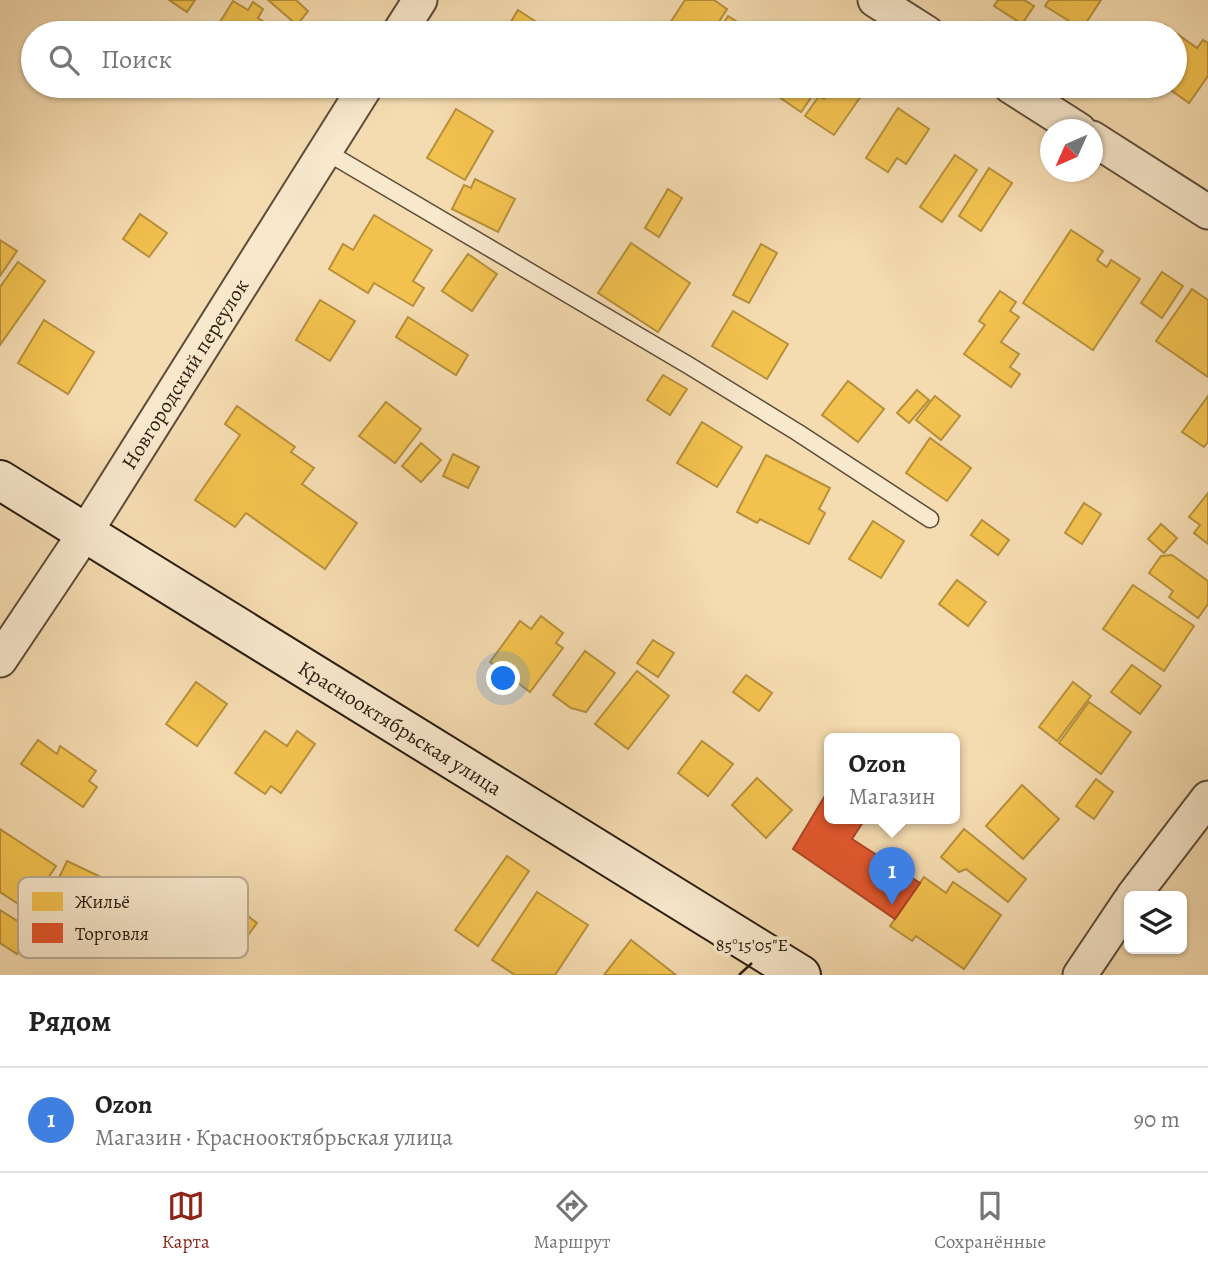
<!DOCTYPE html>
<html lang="ru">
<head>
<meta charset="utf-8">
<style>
  body { margin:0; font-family:Alegreya,serif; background:#f2f2f2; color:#222 }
  .controls { position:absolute; right:21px; bottom:21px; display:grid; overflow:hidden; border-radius:10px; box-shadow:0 2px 5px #0004 }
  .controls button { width:63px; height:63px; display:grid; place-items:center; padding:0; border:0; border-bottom:2px solid #e0e0e0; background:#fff; color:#222; font:35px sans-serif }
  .compass { position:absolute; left:1040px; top:119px; width:63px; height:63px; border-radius:50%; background:#fff; box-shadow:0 2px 5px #0004; rotate:225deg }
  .you { position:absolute; left:504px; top:679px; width:24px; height:24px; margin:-18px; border:5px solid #fff; border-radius:50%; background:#1a73e8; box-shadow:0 0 0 10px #1a73e833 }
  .badge { display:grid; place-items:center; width:46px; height:46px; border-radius:50%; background:#8f2418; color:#fff; font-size:23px; font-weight:700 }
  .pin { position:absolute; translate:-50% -58px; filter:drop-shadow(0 2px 4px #0008) }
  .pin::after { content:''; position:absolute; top:37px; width:24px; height:21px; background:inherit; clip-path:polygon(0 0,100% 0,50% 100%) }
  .popup { position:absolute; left:824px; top:733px; width:136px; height:91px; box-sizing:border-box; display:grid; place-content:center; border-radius:10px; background:#fff; filter:drop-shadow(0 2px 5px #0005); font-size:23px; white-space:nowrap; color:#767676 }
  .popup b { font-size:26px; color:#222 }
  .popup::after { content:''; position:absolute; left:50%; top:100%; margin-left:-14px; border:14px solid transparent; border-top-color:#fff }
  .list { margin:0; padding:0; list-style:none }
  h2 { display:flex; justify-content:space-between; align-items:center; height:91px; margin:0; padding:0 28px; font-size:30px }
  h2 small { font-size:23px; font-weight:400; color:#767676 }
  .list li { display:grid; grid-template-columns:46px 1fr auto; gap:21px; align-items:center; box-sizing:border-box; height:105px; padding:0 28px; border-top:2px solid #e0e0e0 }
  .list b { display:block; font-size:26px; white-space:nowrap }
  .list p { margin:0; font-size:23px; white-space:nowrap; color:#767676 }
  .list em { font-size:23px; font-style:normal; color:#767676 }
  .icon { flex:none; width:38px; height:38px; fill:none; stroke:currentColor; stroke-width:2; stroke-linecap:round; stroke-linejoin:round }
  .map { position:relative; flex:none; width:1208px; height:975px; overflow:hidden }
  .search { position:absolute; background:#fff; box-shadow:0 2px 5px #0004; left:21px; right:21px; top:21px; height:77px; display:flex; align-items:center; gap:18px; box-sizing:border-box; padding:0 24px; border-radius:38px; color:#767676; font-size:26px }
  .sheet { height:196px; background:#fff }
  nav { display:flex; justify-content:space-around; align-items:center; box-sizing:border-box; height:98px; border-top:2px solid #e0e0e0; background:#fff; font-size:19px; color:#767676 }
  nav a { display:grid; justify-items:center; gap:4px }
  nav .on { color:#8f2418 }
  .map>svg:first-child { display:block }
</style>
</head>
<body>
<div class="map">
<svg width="1208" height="975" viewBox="0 0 1208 975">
  <rect width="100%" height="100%" fill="#f5dbb0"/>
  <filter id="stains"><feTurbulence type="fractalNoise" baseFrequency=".00286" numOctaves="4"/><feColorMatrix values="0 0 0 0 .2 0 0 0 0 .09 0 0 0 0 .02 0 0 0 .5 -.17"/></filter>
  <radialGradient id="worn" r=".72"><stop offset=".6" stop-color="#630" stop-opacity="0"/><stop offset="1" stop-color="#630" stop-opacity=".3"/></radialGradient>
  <!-- homes -->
  <g fill="#f2c14e" stroke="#b6903b" stroke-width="2">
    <path d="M169,0H195L187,12Z"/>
    <path d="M268,0H296L308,11L297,25Z"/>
    <path d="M685,0H714L727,9L712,33H679L668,26Z"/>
    <path d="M998,0H1024L1034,6L1022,24L994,6Z"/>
    <path d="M1049,0H1101L1082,29L1045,6Z"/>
    <path d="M233,1L248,10L253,2L263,9L258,18L273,28L269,33H227L217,27Z"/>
    <path d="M518,10L541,25L536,33H504Z"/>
    <path d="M728,16L741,24L735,33H717Z"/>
    <path d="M1141,24L1154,33H1135Z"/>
    <path d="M1165,25L1197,48L1203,40L1208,43V76L1189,103L1165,86H1175V33H1159Z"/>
    <path d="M763,86H819L801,112Z"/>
    <path d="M833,86H868L834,135L805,116L819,96L824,99Z"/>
    <path d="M898,108L929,129L906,164L897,158L888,172L866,158Z"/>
    <path d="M456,109L493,131L465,180L427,158Z"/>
    <path d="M955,155L977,170L942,222L920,207Z"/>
    <path d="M989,168L1012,183L981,231L959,216Z"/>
    <path d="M475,179L515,199L498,232L452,209L464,185L471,188Z"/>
    <path d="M668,189L682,198L659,237L645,228Z"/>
    <path d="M140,214L167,233L149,257L123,239Z"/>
    <path d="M374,215L432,250L413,281L424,288L413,306L374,283L368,293L329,269L343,244L353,250Z"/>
    <path d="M1071,230L1103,251L1097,260L1107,267L1111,260L1140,279L1093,350L1023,303Z"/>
    <path d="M0,240L17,251L0,276Z"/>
    <path d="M631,243L690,283L658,332L598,293Z"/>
    <path d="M761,244L777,253L749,303L733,295Z"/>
    <path d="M468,254L497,274L472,311L442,291Z"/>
    <path d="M18,262L45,281L0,345V287Z"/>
    <path d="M1162,272L1183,286L1162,318L1141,303Z"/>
    <path d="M1192,289L1208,300V377L1156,341Z"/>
    <path d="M1000,291L1016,302L1010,311L1019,317L1001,342L1019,354L1010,367L1020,374L1011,387L964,354L985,325L979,321Z"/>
    <path d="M320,300L355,321L330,361L296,340Z"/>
    <path d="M733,311L788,344L767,379L712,346Z"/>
    <path d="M408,317L468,355L456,375L396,337Z"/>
    <path d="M44,320L94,352L68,394L18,363Z"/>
    <path d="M663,375L687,389L670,415L647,400Z"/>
    <path d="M848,381L884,409L858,442L822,415Z"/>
    <path d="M917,390L929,400L909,423L897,413Z"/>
    <path d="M935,396L960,416L941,440L916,420Z"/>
    <path d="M1208,396V442L1204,447L1182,432Z"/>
    <path d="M386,402L421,429L395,463L359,436Z"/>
    <path d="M237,406L295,447L291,452L314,468L302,484L357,523L325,569L246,513L235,527L195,500L240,435L225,424Z"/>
    <path d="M702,422L742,447L717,487L677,463Z"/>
    <path d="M930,438L971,468L947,501L906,473Z"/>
    <path d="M421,443L441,460L421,482L402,466Z"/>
    <path d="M453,454L479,467L468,488L443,476Z"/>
    <path d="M766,455L830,488L819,509L825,513L809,544L760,519L757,523L737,512Z"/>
    <path d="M1208,493V544L1194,533L1200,525L1189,517Z"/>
    <path d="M1084,503L1101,514L1082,544L1065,533Z"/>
    <path d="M982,520L1009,540L998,555L971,535Z"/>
    <path d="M873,521L904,541L881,578L849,559Z"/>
    <path d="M1161,524L1177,538L1164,553L1148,539Z"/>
    <path d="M1172,555L1208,581V604L1198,618L1169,597L1173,591L1149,573L1161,556Z"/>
    <path d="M957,580L986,602L968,626L939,604Z"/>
    <path d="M1133,585L1194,626L1164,671L1103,629Z"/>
    <path d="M541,616L563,633L556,643L563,648L530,692L490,662L520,621L531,629Z"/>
    <path d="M653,640L674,653L658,677L637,663Z"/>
    <path d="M585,651L615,673L586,712L571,708L553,695Z"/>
    <path d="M1132,665L1161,686L1140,714L1111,692Z"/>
    <path d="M637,671L669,696L628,749L595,724Z"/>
    <path d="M746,675L772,693L759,711L733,692Z"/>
    <path d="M196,682L227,704L197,746L166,724Z"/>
    <path d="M1073,682L1091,696L1057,741L1039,727Z"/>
    <path d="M1089,702L1131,732L1101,774L1059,743Z"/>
    <path d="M265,731L287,746L297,731L315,744L281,793L271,786L265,794L235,773Z"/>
    <path d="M38,740L57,754L60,746L96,771L89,781L97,787L83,807L21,764Z"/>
    <path d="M702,741L733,764L708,796L678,773Z"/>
    <path d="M757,778L792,810L766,838L732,805Z"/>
    <path d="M1096,779L1113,792L1094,819L1076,806Z"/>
    <path d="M1022,785L1059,819L1023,859L986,826Z"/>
    <path d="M0,829L56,866L37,895L82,924L72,939L0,892Z"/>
    <path d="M964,829L1026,879L1008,902L966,869L959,872L941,857Z"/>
    <path d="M507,856L529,871L478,946L455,930Z"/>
    <path d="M67,861L103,878L92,903L55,886Z"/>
    <path d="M924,877L946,893L953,882L1001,915L964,969L916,936L912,941L890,926Z"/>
    <path d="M537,892L588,925L555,975H515L492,960Z"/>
    <path d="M218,893L257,923L232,957L192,927Z"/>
    <path d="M0,910L32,930L17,954L0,943Z"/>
    <path d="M631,940L676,975H604Z"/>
  </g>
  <!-- shops -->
  <path fill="#e4572e" stroke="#ac4625" stroke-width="2" d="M829,789V819H865L852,839L920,883L895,919L793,849Z"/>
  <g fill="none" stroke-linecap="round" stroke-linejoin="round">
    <defs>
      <path id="service" d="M325,151L688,365L797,432L930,519"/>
      <g id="minor">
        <path d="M875,0L927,33"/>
        <path d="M399,33L420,0"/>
        <path d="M1010,86L1079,130"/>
        <path d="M1092,138L1208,212"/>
        <path d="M0,660L85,533L366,86"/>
        <path d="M1133,896L1208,798"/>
        <path d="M1080,975L1129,902"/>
      </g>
      <path id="secondary" d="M0,480L801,975"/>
    </defs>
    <!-- service casing -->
    <use href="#service" stroke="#5d4c38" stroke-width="19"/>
    <!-- minor casing -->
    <use href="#minor" stroke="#5d4c38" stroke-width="37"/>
    <!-- secondary casing -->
    <use href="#secondary" stroke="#2a1d10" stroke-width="42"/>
    <!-- service -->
    <use href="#service" stroke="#f8e8cc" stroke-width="16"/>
    <!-- minor -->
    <use href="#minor" stroke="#f8e8cc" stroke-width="33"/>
    <!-- secondary -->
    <use href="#secondary" stroke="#f8e8cc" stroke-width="38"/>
  </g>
  <!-- ticks -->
  <path fill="none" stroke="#2a1d10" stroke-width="2.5" d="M739,975L752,963"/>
  <g text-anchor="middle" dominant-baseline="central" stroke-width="7" stroke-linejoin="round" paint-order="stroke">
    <!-- street labels -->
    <g font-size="21" fill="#2a1d10" stroke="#f8e8cc">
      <text transform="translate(185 374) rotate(-58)">Новгородский переулок</text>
      <text transform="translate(400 728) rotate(32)">Краснооктябрьская улица</text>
    </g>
  </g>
  <!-- legend -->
  <rect x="18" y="877" width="230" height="81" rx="10" fill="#f8e8cc" stroke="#baab94" stroke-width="2"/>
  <rect x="32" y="892" width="31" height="19" fill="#f2c14e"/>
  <rect x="32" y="923" width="31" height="20" fill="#e4572e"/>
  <g font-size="19" fill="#2a1d10">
    <text x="75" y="908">Жильё</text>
    <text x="75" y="940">Торговля</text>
  </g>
  <g font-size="18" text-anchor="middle" fill="#2a1d10" stroke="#f8e8cc" stroke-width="7" stroke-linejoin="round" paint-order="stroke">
    <text x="752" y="951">85°15'05"E</text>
  </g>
  <rect width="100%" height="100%" filter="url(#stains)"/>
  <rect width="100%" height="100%" fill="url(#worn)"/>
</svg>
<div class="controls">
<button><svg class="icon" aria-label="layers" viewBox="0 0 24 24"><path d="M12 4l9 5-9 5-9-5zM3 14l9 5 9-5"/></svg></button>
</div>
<svg class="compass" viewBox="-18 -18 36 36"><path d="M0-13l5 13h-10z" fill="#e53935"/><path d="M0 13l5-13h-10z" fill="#767676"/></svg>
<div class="you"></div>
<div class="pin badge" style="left:892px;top:905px;background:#3f7fe0">1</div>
<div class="popup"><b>Ozon</b>Магазин</div>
<div class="search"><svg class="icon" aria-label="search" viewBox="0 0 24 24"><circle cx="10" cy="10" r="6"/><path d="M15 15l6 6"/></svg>Поиск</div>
</div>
<section class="sheet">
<h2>Рядом<small></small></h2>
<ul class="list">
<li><span class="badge" style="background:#3f7fe0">1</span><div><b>Ozon</b><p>Магазин · Краснооктябрьская улица</p></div><em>90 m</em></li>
</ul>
</section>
<nav>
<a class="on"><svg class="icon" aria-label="map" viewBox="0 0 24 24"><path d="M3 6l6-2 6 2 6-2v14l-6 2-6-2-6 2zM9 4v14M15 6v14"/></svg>Карта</a>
<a><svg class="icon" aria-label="directions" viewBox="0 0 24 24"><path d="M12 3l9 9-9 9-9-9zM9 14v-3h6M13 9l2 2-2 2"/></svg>Маршрут</a>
<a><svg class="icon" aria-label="saved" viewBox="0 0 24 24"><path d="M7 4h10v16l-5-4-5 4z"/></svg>Сохранённые</a>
</nav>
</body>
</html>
